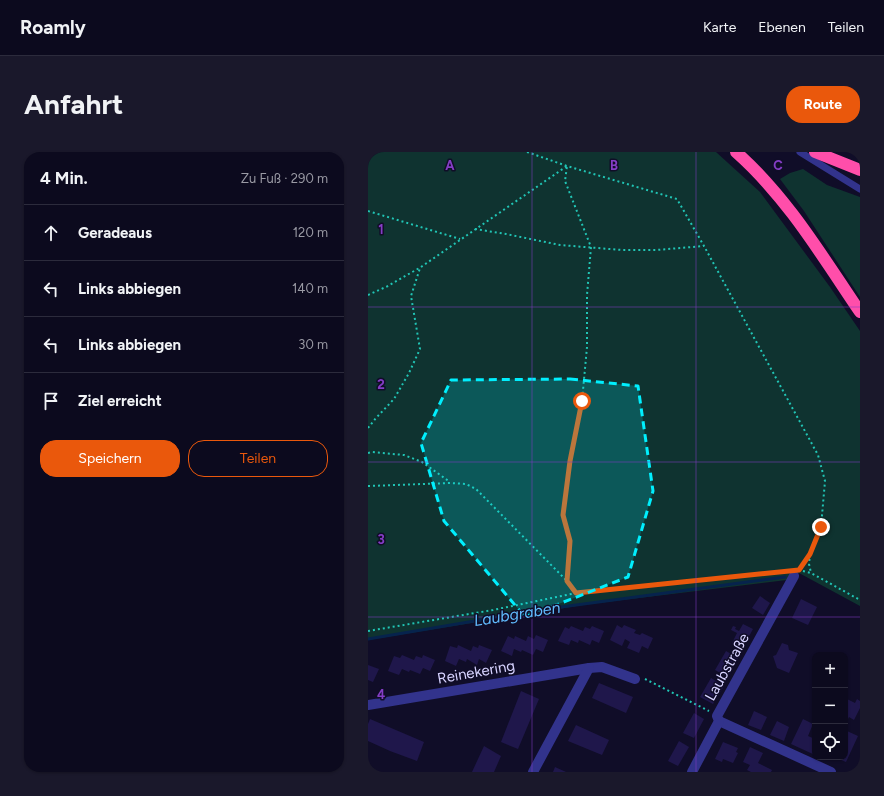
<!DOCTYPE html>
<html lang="de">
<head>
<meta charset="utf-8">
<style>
  body { margin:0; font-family:Figtree,sans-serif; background:#1a182b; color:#f1f3f6 }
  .controls { position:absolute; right:12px; bottom:12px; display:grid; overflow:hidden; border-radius:8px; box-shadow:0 1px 3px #0004 }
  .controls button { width:36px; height:36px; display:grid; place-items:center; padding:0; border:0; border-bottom:1px solid #2c2b3c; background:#0c0a1e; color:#f1f3f6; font:20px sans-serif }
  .stop { position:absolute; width:12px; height:12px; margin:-9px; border:3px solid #ea580c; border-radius:50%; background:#fff }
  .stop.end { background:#ea580c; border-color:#fff; box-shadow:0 1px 4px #0008 }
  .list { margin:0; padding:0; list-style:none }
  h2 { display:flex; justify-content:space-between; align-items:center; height:52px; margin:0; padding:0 16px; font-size:17px }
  h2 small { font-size:13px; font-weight:400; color:#9a9aa4 }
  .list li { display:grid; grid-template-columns:26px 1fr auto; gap:12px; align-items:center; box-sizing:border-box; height:56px; padding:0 16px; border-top:1px solid #2c2b3c }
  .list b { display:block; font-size:15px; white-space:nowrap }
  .list em { font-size:13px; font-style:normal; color:#9a9aa4 }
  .actions { display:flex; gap:8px; padding:12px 16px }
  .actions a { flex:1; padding:9px 0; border:1px solid #ea580c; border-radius:16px; text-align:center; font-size:14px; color:#ea580c }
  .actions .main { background:#ea580c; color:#fff }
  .icon { flex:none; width:22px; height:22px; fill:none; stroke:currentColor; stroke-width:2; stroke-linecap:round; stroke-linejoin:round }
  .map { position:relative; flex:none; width:492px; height:620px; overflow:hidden; border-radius:16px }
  header { display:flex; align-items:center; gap:24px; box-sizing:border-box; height:56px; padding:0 20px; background:#0c0a1e; border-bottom:1px solid #2c2b3c }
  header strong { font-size:19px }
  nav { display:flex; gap:22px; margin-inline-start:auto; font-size:14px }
  .intro { display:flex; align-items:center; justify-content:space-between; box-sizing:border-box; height:96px; padding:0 24px }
  h1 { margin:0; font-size:28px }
  .button { padding:10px 18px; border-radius:16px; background:#ea580c; color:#fff; font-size:14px; font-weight:700 }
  main { display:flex; gap:24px; padding:0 24px }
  aside { flex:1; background:#0c0a1e; border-radius:16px; box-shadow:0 1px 3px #0004 }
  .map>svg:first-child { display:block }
</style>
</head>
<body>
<header>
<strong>Roamly</strong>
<nav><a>Karte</a><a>Ebenen</a><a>Teilen</a></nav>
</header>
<div class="intro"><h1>Anfahrt</h1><a class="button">Route</a></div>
<main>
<aside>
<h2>4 Min.<small>Zu Fuß · 290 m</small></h2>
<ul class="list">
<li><svg class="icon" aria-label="ahead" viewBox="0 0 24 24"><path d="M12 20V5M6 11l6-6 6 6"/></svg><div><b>Geradeaus</b></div><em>120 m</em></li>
<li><svg class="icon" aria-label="left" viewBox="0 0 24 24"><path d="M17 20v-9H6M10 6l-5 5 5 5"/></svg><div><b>Links abbiegen</b></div><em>140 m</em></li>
<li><svg class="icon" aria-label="left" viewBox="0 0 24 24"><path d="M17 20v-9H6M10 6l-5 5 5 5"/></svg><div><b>Links abbiegen</b></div><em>30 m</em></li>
<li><svg class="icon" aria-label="arrive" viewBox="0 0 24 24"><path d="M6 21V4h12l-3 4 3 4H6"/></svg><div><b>Ziel erreicht</b></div></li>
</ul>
<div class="actions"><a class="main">Speichern</a><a>Teilen</a></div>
</aside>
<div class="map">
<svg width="492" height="620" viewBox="0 0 492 620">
  <rect width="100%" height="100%" fill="#100d28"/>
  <!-- green -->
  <g fill="#0f3330">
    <path d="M0,0H348L392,40L462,135L492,179V454L431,421L427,427L222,452L158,462L0,488Z"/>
    <path d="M435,17L459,33L492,45V145L436,59L412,27L422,21Z"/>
  </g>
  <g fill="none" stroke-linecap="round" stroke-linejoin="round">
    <!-- stream -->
    <path stroke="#06234d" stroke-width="3" d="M0,487L171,458L417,425"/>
  </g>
  <!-- building -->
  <g fill="#1f174b">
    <path d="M392,444L402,451L395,463L384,456Z"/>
    <path d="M433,447L449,455L440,473L424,466Z"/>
    <path d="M375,472L385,477L374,497L364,491L369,481L363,478L365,474L368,475L367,477L371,479Z"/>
    <path d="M249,473L254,476L256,473L268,478L266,481L272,483L274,481L285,486L280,497L274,494L271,501L259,496L262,490L257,487L254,494L242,488Z"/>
    <path d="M203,474L215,479L217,475L222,477L224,474L236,479L231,491L224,488L222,493L211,488L210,491L203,488L201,493L190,489L197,475L201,477Z"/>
    <path d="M168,483L180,488L175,500L168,497L165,503L154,498L153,500L146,497L144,504L133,499L140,484L146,487L147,484L158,489L160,484L166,487Z"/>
    <path d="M414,491L420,493L421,498L430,501L421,521L409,516L405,504L408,503Z"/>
    <path d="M90,493L103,499L105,494L110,496L111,493L124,498L118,511L111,507L109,513L99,507L98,510L91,507L88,514L77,509L82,494L89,496Z"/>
    <path d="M358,499L370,506L360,525L347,518Z"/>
    <path d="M34,503L46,508L48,504L54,506L55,503L67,508L62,519L55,516L52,522L42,518L41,520L34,517L31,523L20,519L26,504L32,506Z"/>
    <path d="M0,513L11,517L5,530L0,528Z"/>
    <path d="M343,526L356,534L345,552L332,545Z"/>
    <path d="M231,531L265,545L258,561L224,546Z"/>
    <path d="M153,539L171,547L150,597L133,590Z"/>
    <path d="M477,546L487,551L489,547L492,549V556L486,568L481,565L477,573Z"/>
    <path d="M386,559L399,565L393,578L380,573Z"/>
    <path d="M326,561L336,567L326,586L315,581Z"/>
    <path d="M2,567L56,590L49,609L22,599L0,589V572Z"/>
    <path d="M435,567L445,572L440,584L447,587V603L423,592Z"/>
    <path d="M409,569L421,575L416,589L402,583Z"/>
    <path d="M208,573L241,588L234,603L200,589Z"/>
    <path d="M479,579L490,584L478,610L466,605H477V584Z"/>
    <path d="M311,589L321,595L310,614L300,609Z"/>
    <path d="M355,590L370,596L368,600L370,601L365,611L355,607L354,610L347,607Z"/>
    <path d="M116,594L133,604L126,620H104Z"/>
    <path d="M382,595L395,601L390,611L404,618L403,620H383L379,618L382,613L375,610Z"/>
    <path d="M187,615L198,620H185Z"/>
  </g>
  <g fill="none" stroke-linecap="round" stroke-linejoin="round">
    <!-- path -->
    <g stroke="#21c5b5" stroke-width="2" stroke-dasharray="2 3" stroke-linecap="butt">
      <path d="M159,0L199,14L309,47L336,94L450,303L457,329L453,375L442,402L431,417"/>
      <path d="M0,59L92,87"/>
      <path d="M107,77L138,82L192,93L254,98H288L336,94"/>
      <path d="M0,143L20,134L53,115L199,14"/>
      <path d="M0,276L8,266L26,247L41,221L52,197L43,144L52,116"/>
      <path d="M0,301L4,300L36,303L54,310L82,330"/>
      <path d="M0,334L83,331L98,332L108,337L199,429L208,441"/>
      <path d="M442,402L441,412L443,421"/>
      <path d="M435,419L443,421L492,448"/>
      <path d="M199,429L202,389L195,363L202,309L214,249L219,195V143L223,95L197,29L199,14"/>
      <path d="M0,479L125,458L208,441L416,419"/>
      <path d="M277,527L341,559"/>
    </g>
    <!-- service -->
    <path stroke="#32338c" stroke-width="7" d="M432,0L492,37"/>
    <!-- minor -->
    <g stroke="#32338c" stroke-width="10">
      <path d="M0,553L221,516L234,515L267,527"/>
      <path d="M351,569L463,620"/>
      <path d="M165,620L221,516"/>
      <path d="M324,620L351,569L349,564L426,424"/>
    </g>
    <!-- motorway -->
    <g stroke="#ff4eaa" stroke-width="12">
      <path d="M368,0C419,45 454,104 492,160"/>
      <path d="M447,0L492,18"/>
    </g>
  </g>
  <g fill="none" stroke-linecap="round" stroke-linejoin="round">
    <!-- route -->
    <path stroke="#ea580c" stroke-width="5" d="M214,249L202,309L195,363L202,389L199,429L208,441L431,418L442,402L453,375"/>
  </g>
  <!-- marked area -->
  <path fill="#00effe" fill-opacity="0.2" stroke="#00effe" stroke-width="3" stroke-dasharray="8 5" stroke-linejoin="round" d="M202,227L270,234L285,339L260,425L157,465L76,369L53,291L83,228Z"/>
  <!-- grid -->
  <path fill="none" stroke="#843dc5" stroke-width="1" stroke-opacity="0.55" d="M164,0V620M328,0V620M0,155H492M0,310H492M0,465H492"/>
  <g text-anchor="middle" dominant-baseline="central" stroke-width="3" stroke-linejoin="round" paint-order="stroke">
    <!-- street labels -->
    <g font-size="15" fill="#d7d3ff" stroke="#100d28">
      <text transform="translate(359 515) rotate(-61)">Laubstraße</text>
      <text transform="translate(108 520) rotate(-10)">Reinekering</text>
    </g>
    <!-- water labels -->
    <g font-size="16" font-style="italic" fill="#61bcff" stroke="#100d28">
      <text transform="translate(149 462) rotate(-9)">Laubgraben</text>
    </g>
  </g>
  <g font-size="13" text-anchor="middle" font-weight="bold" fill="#843dc5" stroke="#100d28" stroke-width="3" stroke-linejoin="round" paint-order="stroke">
    <text x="82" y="18">A</text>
    <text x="246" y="18">B</text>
    <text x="410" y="18">C</text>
    <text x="13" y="82">1</text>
    <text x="13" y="237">2</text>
    <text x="13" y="392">3</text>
    <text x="13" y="547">4</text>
  </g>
</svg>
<div class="controls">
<button>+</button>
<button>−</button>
<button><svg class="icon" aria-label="locate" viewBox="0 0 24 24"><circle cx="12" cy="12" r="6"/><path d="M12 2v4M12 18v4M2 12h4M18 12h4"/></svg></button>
</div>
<div class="stop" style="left:214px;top:249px"></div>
<div class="stop end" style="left:453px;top:375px"></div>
</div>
</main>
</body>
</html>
